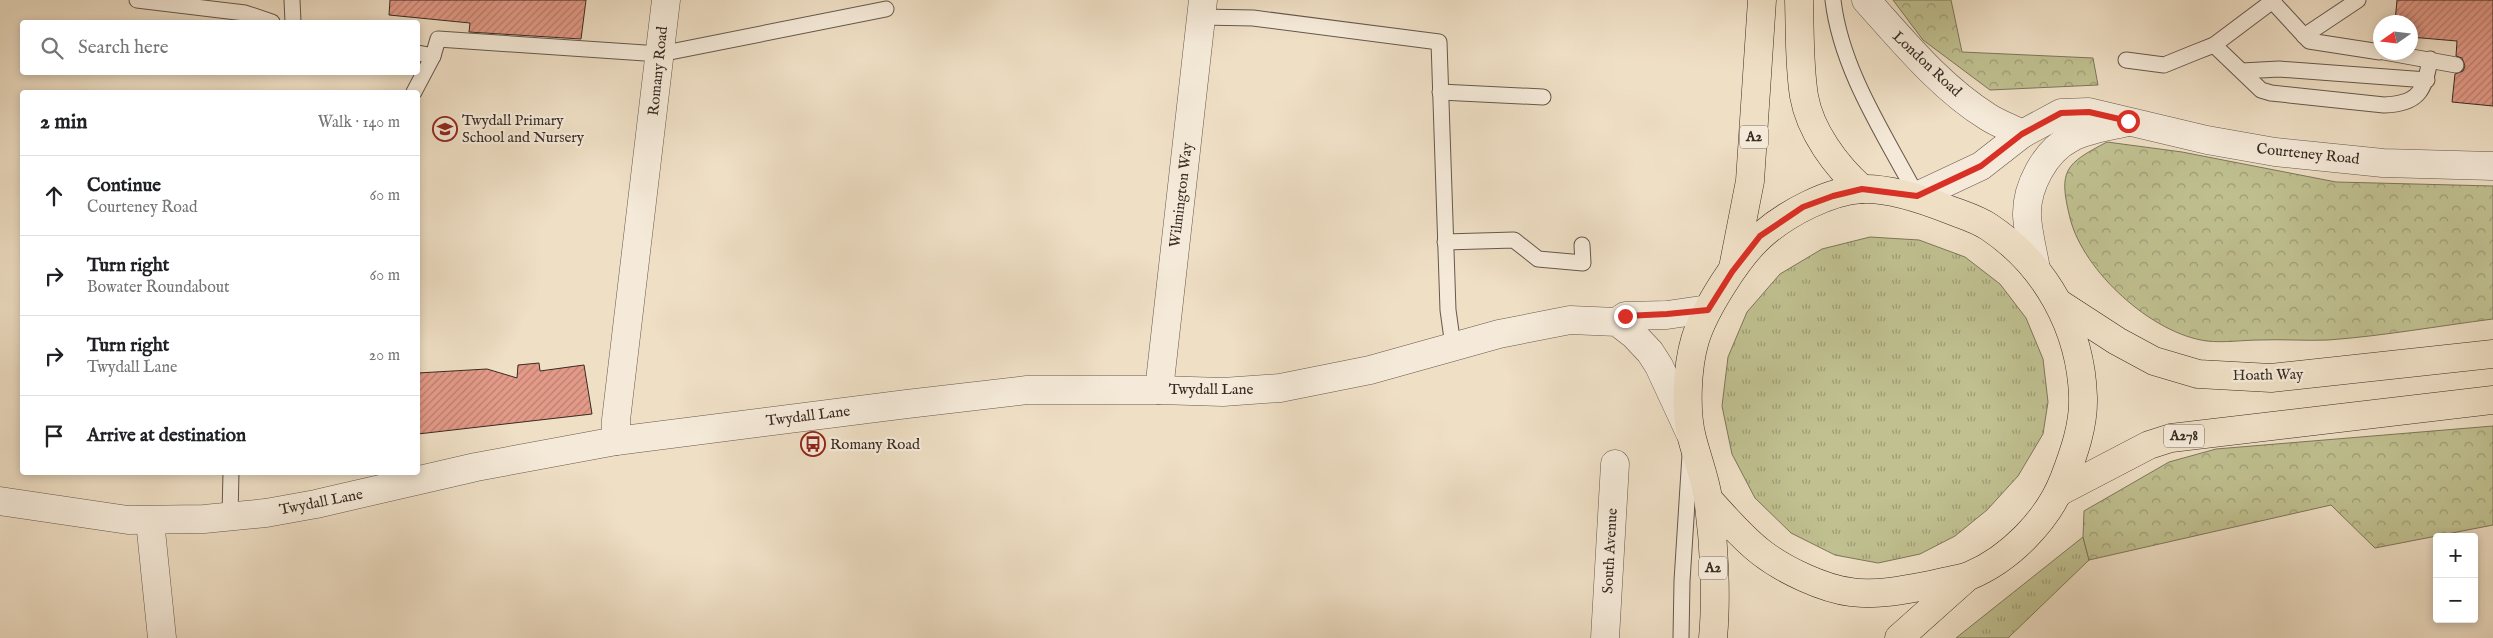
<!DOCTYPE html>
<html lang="en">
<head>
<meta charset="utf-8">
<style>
  body { margin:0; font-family:"IM FELL English",serif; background:#f2f2f2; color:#202124 }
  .controls { position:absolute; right:15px; bottom:15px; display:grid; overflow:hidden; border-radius:5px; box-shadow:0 2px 8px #0003 }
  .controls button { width:45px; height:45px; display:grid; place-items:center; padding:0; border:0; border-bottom:1px solid #e0e0e0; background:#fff; color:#202124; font:25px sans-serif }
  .compass { position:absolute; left:2373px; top:15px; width:45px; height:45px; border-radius:50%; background:#fff; box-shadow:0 2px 8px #0003; rotate:256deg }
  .stop { position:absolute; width:15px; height:15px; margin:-11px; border:4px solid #d93025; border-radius:50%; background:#fff }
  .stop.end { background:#d93025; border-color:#fff; box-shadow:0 1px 5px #0008 }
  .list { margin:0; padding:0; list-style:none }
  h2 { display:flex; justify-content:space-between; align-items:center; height:65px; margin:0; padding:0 20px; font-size:21px }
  h2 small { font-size:16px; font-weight:400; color:#757577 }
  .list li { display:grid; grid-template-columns:32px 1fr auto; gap:15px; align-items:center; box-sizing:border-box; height:80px; padding:0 20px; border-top:1px solid #e0e0e0 }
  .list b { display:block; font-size:19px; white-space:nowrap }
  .list p { margin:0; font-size:16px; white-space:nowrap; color:#757577 }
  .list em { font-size:16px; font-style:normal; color:#757577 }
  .icon { flex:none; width:28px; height:28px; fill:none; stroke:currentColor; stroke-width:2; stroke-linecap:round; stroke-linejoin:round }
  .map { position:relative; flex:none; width:2493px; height:638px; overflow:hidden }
  .search { position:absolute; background:#fff; box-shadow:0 2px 8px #0003; left:20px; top:20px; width:400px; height:55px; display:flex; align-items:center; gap:12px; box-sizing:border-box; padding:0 18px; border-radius:5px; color:#757577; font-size:19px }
  .panel { position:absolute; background:#fff; box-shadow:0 2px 8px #0003; left:20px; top:90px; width:400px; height:385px; border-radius:5px }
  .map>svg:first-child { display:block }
</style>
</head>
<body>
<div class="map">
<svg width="2493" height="638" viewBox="0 0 2493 638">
  <defs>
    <pattern id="grass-tufts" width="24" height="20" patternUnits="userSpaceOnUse" patternTransform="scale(1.25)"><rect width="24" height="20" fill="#c0c090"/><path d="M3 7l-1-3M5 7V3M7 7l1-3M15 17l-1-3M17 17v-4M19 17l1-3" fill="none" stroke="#9d9c75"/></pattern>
    <pattern id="forest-crowns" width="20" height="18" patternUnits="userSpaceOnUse" patternTransform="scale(1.25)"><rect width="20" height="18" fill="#c0c090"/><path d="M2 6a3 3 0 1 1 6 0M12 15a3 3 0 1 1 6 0" fill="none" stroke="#9d9c75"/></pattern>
    <pattern id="building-hatch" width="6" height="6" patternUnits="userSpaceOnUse" patternTransform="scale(1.25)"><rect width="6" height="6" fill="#e49a88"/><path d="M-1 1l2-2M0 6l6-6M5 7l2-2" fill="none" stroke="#ba7e6f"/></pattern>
  </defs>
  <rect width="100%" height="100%" fill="#efdfc5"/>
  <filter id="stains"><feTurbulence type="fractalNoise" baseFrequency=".004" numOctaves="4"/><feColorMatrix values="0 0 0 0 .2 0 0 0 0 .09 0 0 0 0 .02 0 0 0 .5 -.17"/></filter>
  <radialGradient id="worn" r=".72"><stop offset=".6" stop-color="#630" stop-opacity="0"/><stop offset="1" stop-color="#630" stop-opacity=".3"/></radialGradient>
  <!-- grass -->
  <g fill="url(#grass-tufts)" stroke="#7c765a">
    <path d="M1870,237L1919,240L1965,257L2000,284L2026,318L2043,359L2048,402L2043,434L2018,476L1987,510L1955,536L1920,554L1878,563L1835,555L1791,533L1755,498L1732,454L1722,406L1728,357L1747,312L1780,274L1822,249Z"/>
    <path d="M2083,537L2089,560L2008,638H1956Z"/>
  </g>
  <!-- forest -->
  <g fill="url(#forest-crowns)" stroke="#7c765a">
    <path d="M1893,0H1951L1962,52L2093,58L2098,85L1990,90L1923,40Z"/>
    <path d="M2107,142L2182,152L2336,182L2493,186V319C2438,326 2383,336 2328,340C2305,341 2282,339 2260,340C2243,340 2224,343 2207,341C2152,334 2083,271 2070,218C2058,170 2065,164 2107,142Z"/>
    <path d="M2493,426V525L2375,548L2331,505L2089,560L2083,537L2084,511L2169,462L2216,449Z"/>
  </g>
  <!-- building -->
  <g fill="url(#building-hatch)" stroke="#382b23">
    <path d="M390,0H586L581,39L469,32L470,23L389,15Z"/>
    <path d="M2397,0H2493V106L2452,102L2455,74L2463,71L2465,66L2462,58L2456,56L2457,41L2410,37V22H2395Z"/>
    <path d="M539,363L540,371L584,365L592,414L418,434V373L487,369L517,378L518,365Z"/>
  </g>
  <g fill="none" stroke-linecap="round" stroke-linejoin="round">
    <defs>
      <g id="lane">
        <path d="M137,0L245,13L272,22"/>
        <path d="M292,0L293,22"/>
        <path d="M1833,0C1841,70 1885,135 1917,196"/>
        <path d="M2272,1L2309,41L2380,52"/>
        <path d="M1201,17L1253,18L1439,42L1448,310L1453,346"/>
        <path d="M2304,36L2358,0"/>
        <path d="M2214,45L2261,90L2271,93L2384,105C2418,104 2425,91 2430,59"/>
        <path d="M2384,52L2456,65"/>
        <path d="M418,53L433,56"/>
        <path d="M2126,60L2164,65L2196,52L2214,45L2274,0"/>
        <path d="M2242,71L2279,69L2427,80"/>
        <path d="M414,92L433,56L438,39L660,54L886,9"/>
        <path d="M1440,92L1543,97"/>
        <path d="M1445,242L1514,240L1538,259L1583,263L1582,245"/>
        <path d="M230,516L231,472"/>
        <path d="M1681,638L1682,581L1690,455"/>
      </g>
      <g id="street">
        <path d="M1866,0C1903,41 1940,87 1988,117C1999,124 2011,128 2022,134"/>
        <path d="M1917,196L1981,166L2022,134L2061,113L2089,112L2207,140L2275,152L2383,163L2493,166"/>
        <path d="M2036,269C2033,252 2028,233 2027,216C2026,187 2045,151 2071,138C2087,129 2109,127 2127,122"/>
        <path d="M1617,322L1625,316L1667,315L1708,309"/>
        <path d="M1159,390L1203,0"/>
        <path d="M616,441V420L666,0"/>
        <path d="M0,501L128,520L204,519L266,513L316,504L476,467L616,441L907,404L1027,390H1159L1223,392L1280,388L1370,370L1499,334L1570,320L1617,322L1634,335L1650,352L1659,366L1690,433"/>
        <path d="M150,521L162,638"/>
        <path d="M1605,638L1615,464"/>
      </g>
      <g id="primary">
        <path d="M1799,0C1800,31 1799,65 1804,96C1810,131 1836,166 1862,189"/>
        <path d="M1733,268L1750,181L1762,0"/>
        <path d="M2060,304L2117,341L2154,361L2198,374L2271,378L2493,354"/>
        <path d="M2059,492L2149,445L2171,438L2493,400"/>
        <path d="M1708,499C1725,517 1742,538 1762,553C1784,570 1824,589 1851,592C1877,596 1909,589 1935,584C1945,581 1958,580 1969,576C2010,559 2048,520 2064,479C2074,453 2084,425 2083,397C2081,329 2046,265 1989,227C1977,219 1963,215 1950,210C1925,200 1891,188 1862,189C1829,191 1787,213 1762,235C1738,256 1704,310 1695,340C1687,367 1685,411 1692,438C1697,458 1705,478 1708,498C1714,541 1717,595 1713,638"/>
        <path d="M1899,638L1965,579"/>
      </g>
    </defs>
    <!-- lane casing -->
    <use href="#lane" stroke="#66584c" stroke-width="17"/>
    <!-- street casing -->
    <use href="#street" stroke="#66584c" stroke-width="29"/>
    <!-- primary casing -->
    <use href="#primary" stroke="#382b23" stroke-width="29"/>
    <!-- lane -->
    <use href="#lane" stroke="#f5ead9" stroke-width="15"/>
    <!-- street -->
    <use href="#street" stroke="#f5ead9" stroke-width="28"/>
    <!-- primary -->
    <use href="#primary" stroke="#efdfc5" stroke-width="28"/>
  </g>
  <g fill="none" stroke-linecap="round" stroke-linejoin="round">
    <!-- route -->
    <path stroke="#d93025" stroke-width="6" d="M1625,316L1667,314L1708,310L1732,272L1760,236L1803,207L1833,196L1862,189L1917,196L1981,166L2022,134L2061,113L2089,112L2128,121"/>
  </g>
  <!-- icons -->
  <defs>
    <symbol id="school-ring" viewBox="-11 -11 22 22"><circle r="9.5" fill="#f5ead9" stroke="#8f2418" stroke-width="1.5"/><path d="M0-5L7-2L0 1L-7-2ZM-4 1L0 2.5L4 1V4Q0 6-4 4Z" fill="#8f2418"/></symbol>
    <symbol id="bus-ring" viewBox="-11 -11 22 22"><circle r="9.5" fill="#f5ead9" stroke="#8f2418" stroke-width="1.5"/><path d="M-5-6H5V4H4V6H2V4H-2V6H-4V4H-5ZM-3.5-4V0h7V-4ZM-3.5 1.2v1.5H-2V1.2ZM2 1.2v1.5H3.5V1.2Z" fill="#8f2418"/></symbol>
  </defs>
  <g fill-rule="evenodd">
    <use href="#school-ring" x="431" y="115" width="28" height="28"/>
    <use href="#bus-ring" x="799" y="430" width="28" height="28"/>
  </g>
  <g text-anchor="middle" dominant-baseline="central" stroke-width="4.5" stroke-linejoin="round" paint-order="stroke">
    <!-- shield labels -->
    <g fill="#f5ead9" stroke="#71645a" stroke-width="1">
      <rect x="1740" y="125.5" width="28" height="23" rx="4"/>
      <rect x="2164" y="424.5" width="40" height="23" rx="4"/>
      <rect x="1699" y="556.5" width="28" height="23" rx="4"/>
    </g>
    <g font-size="14" font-weight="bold" fill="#382b23">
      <text x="1754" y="137">A2</text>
      <text x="2184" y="436">A278</text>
      <text x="1713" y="568">A2</text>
    </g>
    <!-- street labels -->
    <g font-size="15" fill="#382b23" stroke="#f5ead9">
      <text transform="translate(1927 64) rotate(43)">London Road</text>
      <text transform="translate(658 71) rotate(-84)">Romany Road</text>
      <text transform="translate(2308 154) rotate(6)">Courteney Road</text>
      <text transform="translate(1181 195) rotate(-83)">Wilmington Way</text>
      <text transform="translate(2268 375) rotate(-1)">Hoath Way</text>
      <text x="1211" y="389">Twydall Lane</text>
      <text transform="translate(808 416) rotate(-7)">Twydall Lane</text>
      <text transform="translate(321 502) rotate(-11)">Twydall Lane</text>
      <text transform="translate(1610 551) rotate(-87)">South Avenue</text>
    </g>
    <!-- poi labels -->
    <g font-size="15" fill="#382b23" stroke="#f5ead9" text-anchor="start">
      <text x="462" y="120">Twydall Primary<tspan x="462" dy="17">School and Nursery</tspan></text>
      <text x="830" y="444">Romany Road</text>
    </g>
  </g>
  <rect width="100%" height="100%" filter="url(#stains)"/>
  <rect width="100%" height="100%" fill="url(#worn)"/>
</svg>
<div class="controls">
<button>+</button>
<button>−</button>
</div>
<svg class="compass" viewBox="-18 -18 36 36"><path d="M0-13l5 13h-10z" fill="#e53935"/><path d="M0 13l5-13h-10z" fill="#757577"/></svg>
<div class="stop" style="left:2128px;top:121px"></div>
<div class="stop end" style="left:1625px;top:316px"></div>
<div class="search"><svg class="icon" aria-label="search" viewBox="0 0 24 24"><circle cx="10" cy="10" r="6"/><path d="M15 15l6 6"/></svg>Search here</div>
<section class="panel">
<h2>2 min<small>Walk · 140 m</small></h2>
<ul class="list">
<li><svg class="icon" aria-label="ahead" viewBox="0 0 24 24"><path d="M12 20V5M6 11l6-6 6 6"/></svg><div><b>Continue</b><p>Courteney Road</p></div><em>60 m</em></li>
<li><svg class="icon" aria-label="right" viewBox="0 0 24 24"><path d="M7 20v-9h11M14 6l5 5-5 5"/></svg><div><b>Turn right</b><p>Bowater Roundabout</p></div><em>60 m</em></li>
<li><svg class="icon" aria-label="right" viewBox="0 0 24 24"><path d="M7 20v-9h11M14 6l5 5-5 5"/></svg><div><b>Turn right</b><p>Twydall Lane</p></div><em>20 m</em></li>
<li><svg class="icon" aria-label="arrive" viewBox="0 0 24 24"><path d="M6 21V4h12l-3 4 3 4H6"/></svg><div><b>Arrive at destination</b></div></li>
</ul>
</section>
</div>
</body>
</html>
